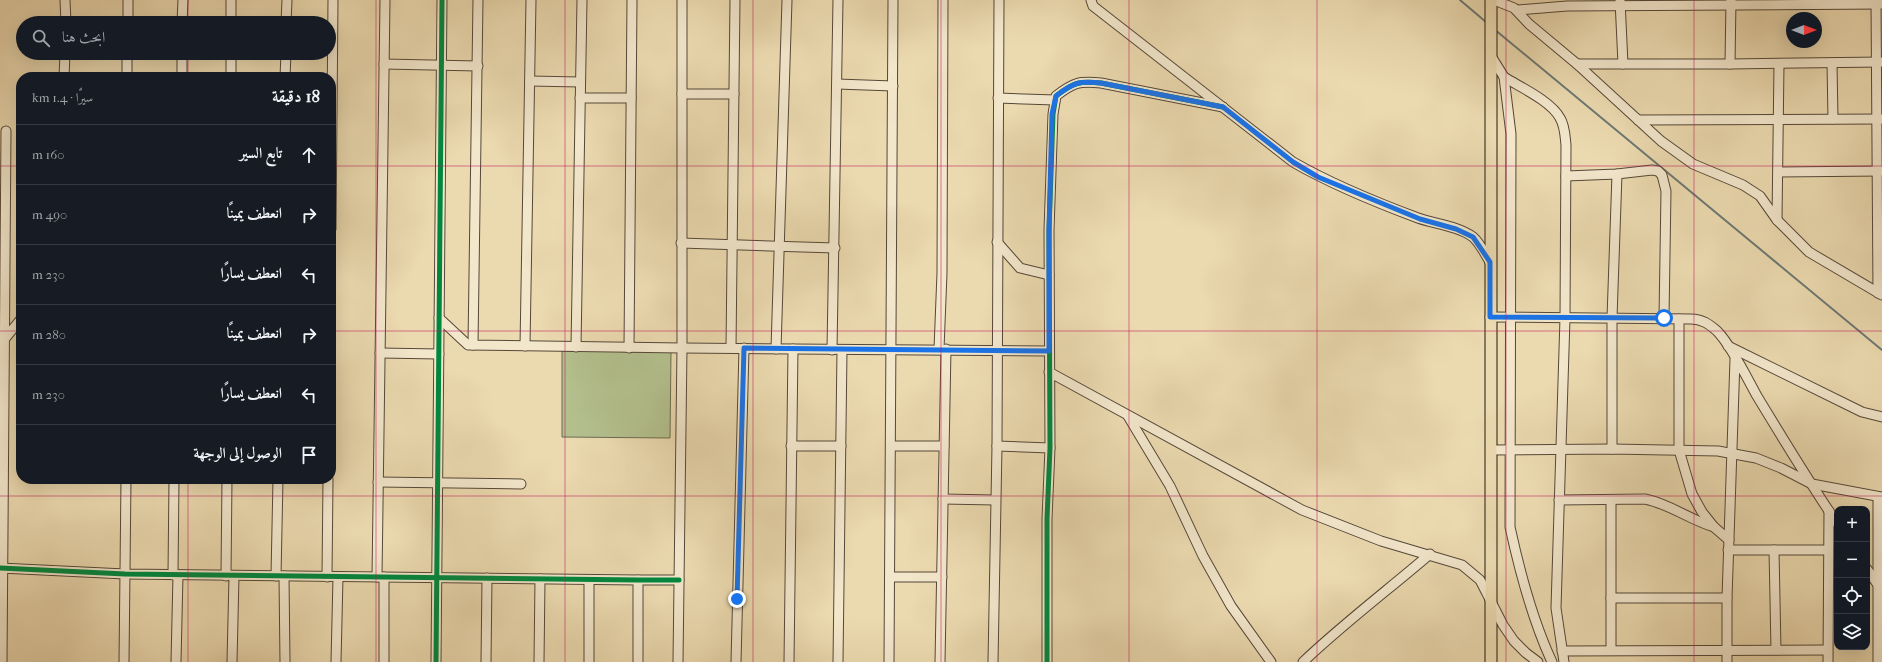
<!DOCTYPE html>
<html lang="ar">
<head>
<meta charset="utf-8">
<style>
  body { margin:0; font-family:"IM FELL French Canon",Amiri,serif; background:#242831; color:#f1f3f6; direction:rtl }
  .controls { position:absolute; right:12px; bottom:12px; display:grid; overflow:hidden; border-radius:8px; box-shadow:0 4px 16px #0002 }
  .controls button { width:36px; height:36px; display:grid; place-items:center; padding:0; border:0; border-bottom:1px solid #363941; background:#171b24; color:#f1f3f6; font:20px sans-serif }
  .compass { position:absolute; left:1786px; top:12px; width:36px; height:36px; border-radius:50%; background:#171b24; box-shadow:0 4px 16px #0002; rotate:90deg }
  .stop { position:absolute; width:12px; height:12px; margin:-9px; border:3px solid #1a73e8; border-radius:50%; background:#fff }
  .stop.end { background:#1a73e8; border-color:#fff; box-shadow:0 1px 4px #0008 }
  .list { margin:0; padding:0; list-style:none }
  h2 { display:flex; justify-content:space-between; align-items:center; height:52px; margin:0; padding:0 16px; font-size:17px }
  h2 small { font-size:13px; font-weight:400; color:#9ea1a6 }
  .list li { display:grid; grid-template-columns:26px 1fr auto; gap:12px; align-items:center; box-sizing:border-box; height:60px; padding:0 16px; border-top:1px solid #363941 }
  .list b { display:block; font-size:15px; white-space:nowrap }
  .list em { font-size:13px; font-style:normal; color:#9ea1a6 }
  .icon { flex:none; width:22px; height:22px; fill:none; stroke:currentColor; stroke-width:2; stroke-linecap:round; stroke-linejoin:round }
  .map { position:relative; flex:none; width:1882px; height:662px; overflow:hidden; direction:ltr }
  .search { position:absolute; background:#171b24; box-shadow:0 4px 16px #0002; left:16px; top:16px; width:320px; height:44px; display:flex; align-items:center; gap:10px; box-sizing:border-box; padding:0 14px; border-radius:22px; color:#9ea1a6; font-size:15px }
  .panel { position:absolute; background:#171b24; box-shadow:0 4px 16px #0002; left:16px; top:72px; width:320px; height:412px; border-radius:16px; direction:rtl }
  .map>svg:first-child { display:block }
</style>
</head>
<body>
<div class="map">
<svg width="1882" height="662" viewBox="0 0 1882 662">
  <rect width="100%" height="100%" fill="#ebd9af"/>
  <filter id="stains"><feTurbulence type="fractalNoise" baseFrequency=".005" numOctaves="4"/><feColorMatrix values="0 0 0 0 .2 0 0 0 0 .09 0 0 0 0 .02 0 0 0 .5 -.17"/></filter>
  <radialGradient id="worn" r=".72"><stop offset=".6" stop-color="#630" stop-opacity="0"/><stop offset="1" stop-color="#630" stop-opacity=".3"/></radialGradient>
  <!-- green -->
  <path fill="#b3c08e" stroke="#6b6c50" d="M562,351L671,352L670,438L562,437Z"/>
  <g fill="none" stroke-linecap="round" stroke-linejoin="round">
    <!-- stream -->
    <g stroke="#6c7873" stroke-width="2">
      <path d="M1460,0L1486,22"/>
      <path d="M1494,29L1882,350"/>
    </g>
    <defs>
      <g id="minor">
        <path d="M65,0L66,23"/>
        <path d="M1091,0L1093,6L1293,162C1333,185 1375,202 1418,218C1435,224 1458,226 1473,237C1480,243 1485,254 1490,262"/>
        <path d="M1494,0L1514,8L1529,24L1577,64L1661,141L1693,164L1743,185L1760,196L1777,220L1809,252L1882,295"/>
        <path d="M1620,0L1623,64"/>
        <path d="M1876,0L1878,293"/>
        <path d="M1518,10L1567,6L1882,4"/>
        <path d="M128,23V0"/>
        <path d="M182,23L183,0"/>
        <path d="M231,23V0"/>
        <path d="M286,23L287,0"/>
        <path d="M1491,56L1504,77L1511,134L1510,527C1520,573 1532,619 1552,662"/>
        <path d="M1832,63L1833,119"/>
        <path d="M384,64L478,66"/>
        <path d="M1577,64H1730L1882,62"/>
        <path d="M1730,64L1731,0"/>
        <path d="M64,77L65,53"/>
        <path d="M127,77V53"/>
        <path d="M182,77V53"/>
        <path d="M231,77V53"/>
        <path d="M285,77L286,53"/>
        <path d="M1504,77C1520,87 1551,101 1560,118C1565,126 1565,136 1566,145L1565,318L1556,608L1564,662"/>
        <path d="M530,81L580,82"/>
        <path d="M837,84L893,86"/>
        <path d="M682,94H734"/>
        <path d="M580,98H631"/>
        <path d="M998,98L1055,100"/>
        <path d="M1638,120L1882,119"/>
        <path d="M1778,172L1882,171"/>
        <path d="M1566,176L1617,174L1652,170L1658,171L1662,175L1666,191L1664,318"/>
        <path d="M1777,220L1779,64"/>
        <path d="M331,229L333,0"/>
        <path d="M997,242L1020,268L1049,275"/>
        <path d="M681,243L835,248"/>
        <path d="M1490,317L1691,319C1702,319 1709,324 1717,331C1731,345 1747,378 1757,396C1783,439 1809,482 1837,523"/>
        <path d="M439,318L468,345L682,348L1049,351"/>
        <path d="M1679,319V450L1692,494L1702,512L1714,527L1729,540"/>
        <path d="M3,341L21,319"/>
        <path d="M473,345L478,0"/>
        <path d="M525,346L531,0"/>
        <path d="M1728,346L1862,412L1882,417"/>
        <path d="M576,347L582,0"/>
        <path d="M629,348L632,0"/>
        <path d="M731,348L735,0"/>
        <path d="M776,349L787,0"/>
        <path d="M939,349L942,273L943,0"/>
        <path d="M832,350L838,0"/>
        <path d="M380,353L439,354"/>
        <path d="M1049,372L1302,510L1381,541L1462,565L1480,580L1503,625L1514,641L1526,653L1538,662"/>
        <path d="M1128,416L1170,486L1203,556L1231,606L1271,662"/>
        <path d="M791,446H841"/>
        <path d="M891,446H944"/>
        <path d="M997,446L1050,448"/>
        <path d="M1612,449V318L1617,174"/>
        <path d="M1491,450L1612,449L1718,451L1756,458L1781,468L1812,484L1882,497"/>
        <path d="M378,482L521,484"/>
        <path d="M943,499L995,500"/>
        <path d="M1559,500L1645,499C1670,504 1690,520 1714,527"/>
        <path d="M1611,500V650"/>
        <path d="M1728,550H1828"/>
        <path d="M1774,550L1776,650"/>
        <path d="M0,568L125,574L638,580H679"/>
        <path d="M1867,569L1878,585"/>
        <path d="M173,575L174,479"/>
        <path d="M226,576L227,479"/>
        <path d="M276,576L278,479"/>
        <path d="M284,576L285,662"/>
        <path d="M327,577L328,479"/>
        <path d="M377,577L385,0"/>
        <path d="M384,577V662"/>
        <path d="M890,577H942"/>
        <path d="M589,580V662"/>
        <path d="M638,580V662"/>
        <path d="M1611,598H1727"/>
        <path d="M1562,651L1827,650"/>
        <path d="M2,662L6,131"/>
        <path d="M124,662L126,479"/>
        <path d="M176,662L178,575"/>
        <path d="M232,662L234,576"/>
        <path d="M336,662L338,577"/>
        <path d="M436,662L442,0"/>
        <path d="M486,662L487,578"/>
        <path d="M539,662L540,579"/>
        <path d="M678,662L682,348V0"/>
        <path d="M736,662L744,348"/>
        <path d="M789,662L793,349"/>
        <path d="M838,662L842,350"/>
        <path d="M889,662L893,0"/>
        <path d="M940,662L946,349"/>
        <path d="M993,662L997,446L999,0"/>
        <path d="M1047,662V519L1050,448L1049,230L1053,114L1056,96C1074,82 1079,81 1101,83L1223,107"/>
        <path d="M1303,662C1343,624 1388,590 1430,554"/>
        <path d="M1727,662V598L1735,359"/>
        <path d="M1828,662L1829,511"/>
        <path d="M1878,662V497"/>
      </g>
      <path id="major" d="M1491,0V662"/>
    </defs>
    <!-- minor casing -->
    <use href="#minor" stroke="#554838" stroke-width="11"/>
    <!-- major casing -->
    <use href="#major" stroke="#231811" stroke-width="13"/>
    <!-- minor -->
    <use href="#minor" stroke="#f2e6cb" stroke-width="9"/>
    <!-- major -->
    <use href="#major" stroke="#ebd9af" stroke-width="11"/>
    <defs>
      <g id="cycleway">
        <path d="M0,568L125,574L638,580H679"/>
        <path d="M436,662L442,0"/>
        <path d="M1047,662V519L1050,448L1049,230L1053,114L1056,96C1074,82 1079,81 1101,83L1223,107"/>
      </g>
    </defs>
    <!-- cycleway casing -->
    <use href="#cycleway" stroke="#f2e6cb" stroke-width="8"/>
    <!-- cycleway -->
    <use href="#cycleway" stroke="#00873e" stroke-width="5"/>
  </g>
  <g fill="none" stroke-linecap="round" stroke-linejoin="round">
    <!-- route -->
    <path stroke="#1a73e8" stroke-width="5" d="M737,599L744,348L1049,351V230L1052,114L1056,96C1074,82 1079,81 1101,83L1223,107L1293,162L1318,177L1420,219L1456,229L1473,237L1490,262V317L1664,318"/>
  </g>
  <!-- grid -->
  <path fill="none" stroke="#c2185b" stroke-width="1" stroke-opacity="0.55" d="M188,0V23M376,0V662M565,0V662M753,0V662M941,0V662M1129,0V662M1317,0V662M1506,0V662M1694,0V662M188,53V77M0,166H21M331,166H1882M0,331H21M331,331H1882M188,479V662M0,496H1882"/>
  <rect width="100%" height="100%" filter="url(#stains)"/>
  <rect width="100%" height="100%" fill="url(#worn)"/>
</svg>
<div class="controls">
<button>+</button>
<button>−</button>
<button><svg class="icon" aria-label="locate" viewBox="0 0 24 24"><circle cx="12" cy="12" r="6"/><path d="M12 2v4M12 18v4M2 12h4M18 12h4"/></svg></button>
<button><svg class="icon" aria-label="layers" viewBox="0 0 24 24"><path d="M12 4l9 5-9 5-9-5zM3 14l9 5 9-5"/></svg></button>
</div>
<svg class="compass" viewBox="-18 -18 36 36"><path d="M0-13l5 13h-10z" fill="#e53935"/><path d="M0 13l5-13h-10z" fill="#9ea1a6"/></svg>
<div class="stop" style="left:1664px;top:318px"></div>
<div class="stop end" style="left:737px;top:599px"></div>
<div class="search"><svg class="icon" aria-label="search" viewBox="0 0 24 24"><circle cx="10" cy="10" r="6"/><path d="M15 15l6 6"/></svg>ابحث هنا</div>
<section class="panel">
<h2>18 دقيقة<small>سيرًا · 1.4 km</small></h2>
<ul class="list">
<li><svg class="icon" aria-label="ahead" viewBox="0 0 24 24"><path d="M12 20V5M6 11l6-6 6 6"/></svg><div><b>تابع السير</b></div><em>160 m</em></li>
<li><svg class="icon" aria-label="right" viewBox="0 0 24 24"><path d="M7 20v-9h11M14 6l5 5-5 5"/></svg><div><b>انعطف يمينًا</b></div><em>490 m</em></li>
<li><svg class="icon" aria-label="left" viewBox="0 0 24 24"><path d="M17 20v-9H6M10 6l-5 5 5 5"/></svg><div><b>انعطف يسارًا</b></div><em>230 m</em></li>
<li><svg class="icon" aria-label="right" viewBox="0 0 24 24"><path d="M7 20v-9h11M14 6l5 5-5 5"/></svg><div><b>انعطف يمينًا</b></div><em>280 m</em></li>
<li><svg class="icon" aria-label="left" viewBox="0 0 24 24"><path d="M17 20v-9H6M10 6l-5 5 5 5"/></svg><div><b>انعطف يسارًا</b></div><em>230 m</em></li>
<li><svg class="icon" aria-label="arrive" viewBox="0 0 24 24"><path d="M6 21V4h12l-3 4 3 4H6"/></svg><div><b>الوصول إلى الوجهة</b></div></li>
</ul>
</section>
</div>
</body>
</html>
